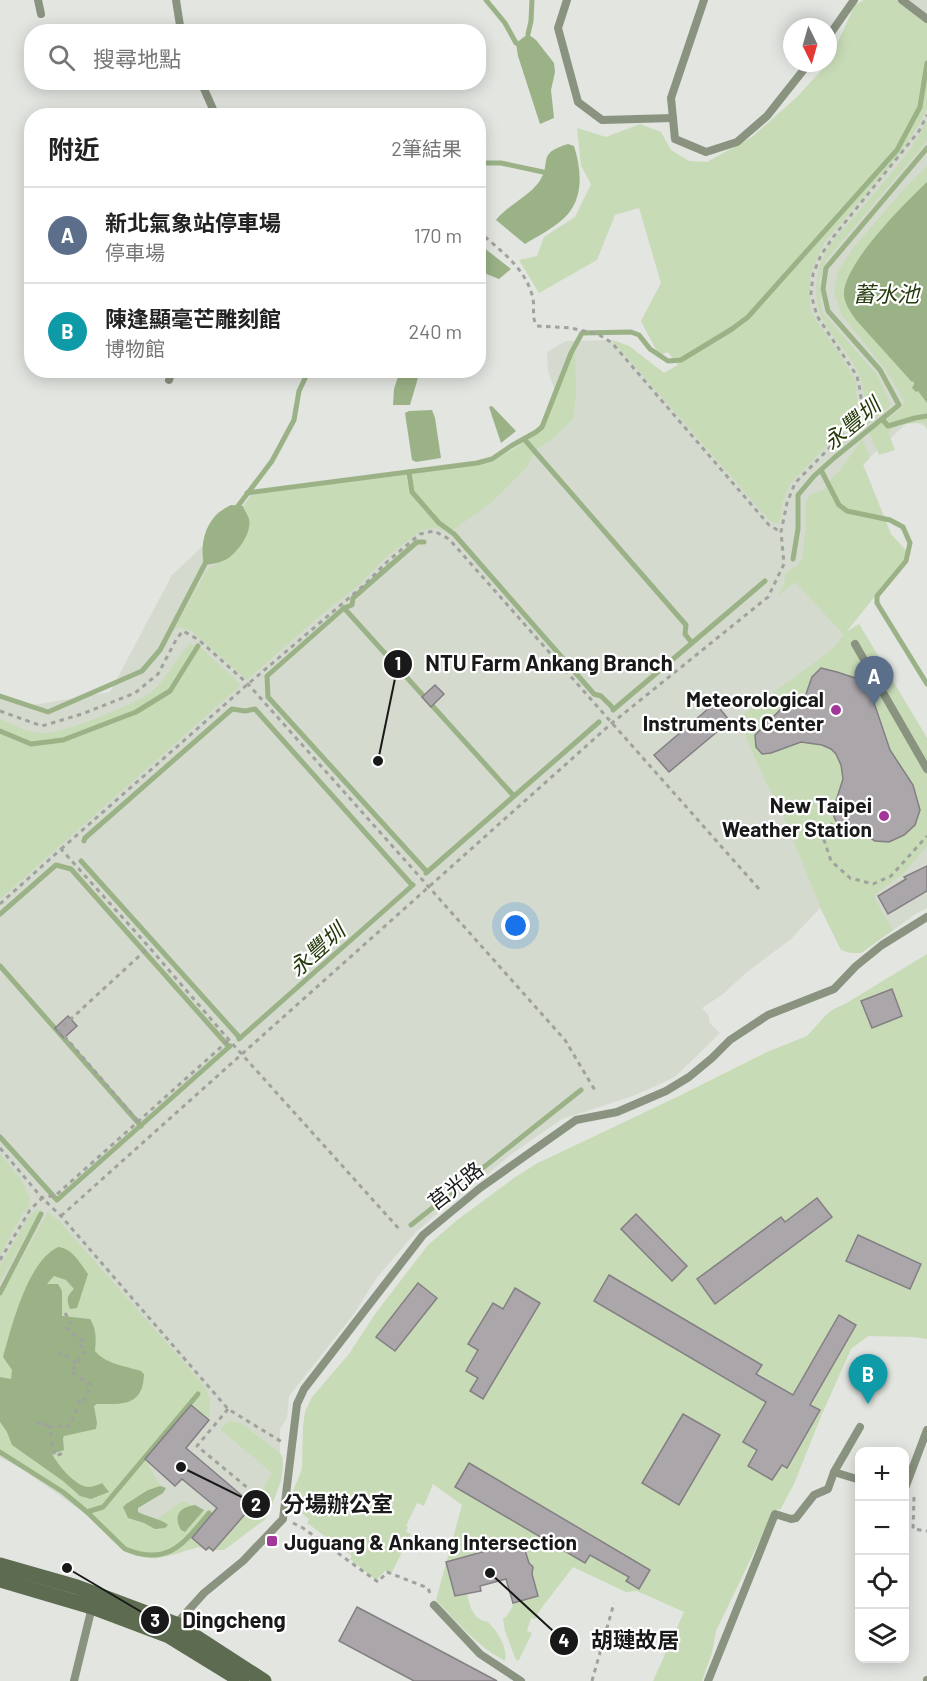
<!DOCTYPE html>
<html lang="zh-TW">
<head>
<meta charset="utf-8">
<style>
  body { margin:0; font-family:Barlow,"Noto Sans TC",sans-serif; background:#f6f6f6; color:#222 }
  .controls { position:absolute; right:18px; bottom:18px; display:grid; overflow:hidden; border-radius:12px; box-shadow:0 3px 15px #0003 }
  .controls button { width:54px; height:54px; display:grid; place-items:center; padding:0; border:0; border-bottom:2px solid #e0e0e0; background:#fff; color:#222; font:30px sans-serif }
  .compass { position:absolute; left:783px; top:18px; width:54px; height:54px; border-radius:50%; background:#fff; box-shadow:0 3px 15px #0003; rotate:175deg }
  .you { position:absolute; left:516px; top:926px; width:21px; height:21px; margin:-15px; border:4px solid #fff; border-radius:50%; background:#1a73e8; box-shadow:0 0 0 9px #1a73e833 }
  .badge { display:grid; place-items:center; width:39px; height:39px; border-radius:50%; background:#2563eb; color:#fff; font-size:20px; font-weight:700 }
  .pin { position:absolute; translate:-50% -50px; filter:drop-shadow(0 2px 3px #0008) }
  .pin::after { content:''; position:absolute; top:32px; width:21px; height:18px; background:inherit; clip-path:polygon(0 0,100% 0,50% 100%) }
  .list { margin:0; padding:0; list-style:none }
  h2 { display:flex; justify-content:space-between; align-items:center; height:78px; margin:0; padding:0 24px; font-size:26px }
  h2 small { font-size:20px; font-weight:400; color:#767676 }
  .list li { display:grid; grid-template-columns:39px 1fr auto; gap:18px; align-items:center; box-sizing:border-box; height:96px; padding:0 24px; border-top:2px solid #e0e0e0 }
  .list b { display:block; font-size:22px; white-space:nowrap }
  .list p { margin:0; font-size:20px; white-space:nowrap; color:#767676 }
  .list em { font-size:20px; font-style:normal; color:#767676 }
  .icon { flex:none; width:33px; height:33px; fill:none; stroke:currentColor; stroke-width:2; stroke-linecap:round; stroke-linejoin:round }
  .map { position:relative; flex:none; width:927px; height:1681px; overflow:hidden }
  .search { position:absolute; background:#fff; box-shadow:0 3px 15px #0003; left:24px; top:24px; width:462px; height:66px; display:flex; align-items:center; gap:15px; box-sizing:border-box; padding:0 21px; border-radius:24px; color:#767676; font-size:22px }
  .panel { position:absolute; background:#fff; box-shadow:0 3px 15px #0003; left:24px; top:108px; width:462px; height:270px; border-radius:24px }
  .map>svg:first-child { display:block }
</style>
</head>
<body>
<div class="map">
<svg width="927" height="1681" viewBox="0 0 927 1681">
  <rect width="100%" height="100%" fill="#e2e5e0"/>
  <!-- built -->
  <path fill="#d4dace" d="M873,0H927V427L910,420L863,464L891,534L909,554L846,632L859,624L927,738V908L917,913L861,953H851L841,950L820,908L791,939L747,972L723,994L702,1008L709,1016V1022L720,1033L676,1076L658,1085L630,1097L562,1119L510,1155L489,1173L463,1191L415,1233L376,1279L353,1315L289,1396L287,1418L280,1429V1453L283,1458L281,1482L267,1516L264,1520L224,1550H206L199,1547L160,1557L135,1556L124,1550L86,1514L22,1469L0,1457V694L33,705L110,692L172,575L247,505L464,473L548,441L559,402L548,371L547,352L566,341L612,340L629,346L664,373L678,365L668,352L659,355L641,321L661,284L658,270L720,225Z"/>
  <!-- green -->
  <g fill="#c8dbb7">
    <path d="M864,0H895L927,22V109L917,128L900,154L824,243L810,275V307L816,320L839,353L856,381L857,404L850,421L790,484L782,504L781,518L778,523L771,522L612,340L629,346L664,373L678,365L668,352L659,355L641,321L661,283L639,208L615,215L597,260L539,293L519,260L537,256L544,237L575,217L591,184L581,166L577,128L606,137L640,124L661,132L671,150L689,161L707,162L752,137L797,97L828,63L855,5Z"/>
    <path d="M927,121V141L826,260L819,280L822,312L878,376L891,405L866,426L860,415C876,378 841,351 824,322C816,307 814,289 818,273C823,248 844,228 861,209C885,181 910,154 927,121Z"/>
    <path d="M927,166V430L924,422L898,425L888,432L895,450L879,455L869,432L902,408L904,400L885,369L841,314L834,291L838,271L854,247L904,189Z"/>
    <path d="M575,351L576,394L573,419L550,441L535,450L527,467L491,503L450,532L435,528L422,530L385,558L359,585L315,620L247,680L193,632L180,627L174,629L207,570L216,564L226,560L249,520L243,506L251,495L492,462L541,431Z"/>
    <path d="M862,439L870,458L863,465L891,534L909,554L846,632L859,624L927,738V846L904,873L879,891L874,897L893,930L861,953H851L841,950L821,908L779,806L766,783L738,718L833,649L844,635L795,582L777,597L784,584L786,573L796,567L802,559L806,527V503L809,496L825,489L832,478L841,469Z"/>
    <path d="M190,644L199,646L241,685L0,899V719C14,725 28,733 44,733C62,734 132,705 149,694C167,681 174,659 190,644Z"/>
    <path d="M927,954V1339L913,1337L868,1336L851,1349L822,1414L794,1484L780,1510L777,1509L757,1546L716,1631L712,1653L702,1681H653L684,1612L637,1591L626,1592L573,1567L540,1610L535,1619L531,1618L527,1631L532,1633L519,1660H516L505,1631L503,1619C508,1616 512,1609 513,1603L538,1596L532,1574L533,1567L529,1563L522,1541L446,1563L455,1596L467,1593C470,1608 473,1619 488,1622C498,1632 508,1648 505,1661C477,1646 458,1623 436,1600L462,1505L433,1484L424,1506L417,1503L406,1526L408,1527L406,1532L411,1534L392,1572L386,1570L376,1580L350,1559L352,1556L307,1523L309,1519L292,1505L289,1508L287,1506L302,1469L303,1426L305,1412L312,1397L349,1354L375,1314L428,1245L456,1221L514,1178L536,1164L679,1096L767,1052L807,1036L827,1014L834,1009L845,1004Z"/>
    <path d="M0,1153L22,1181L30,1199L29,1207L22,1215L0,1255Z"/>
    <path d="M42,1209L0,1282V1265L29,1216L34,1211Z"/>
    <path d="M48,1212L59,1221L203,1384C211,1396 211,1406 209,1420L191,1405L145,1459L160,1486L166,1488L163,1493L138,1508V1512L156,1520L182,1501L204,1510L230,1532L253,1505L272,1473L220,1429L230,1421L241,1423L280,1453C289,1469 273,1501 267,1516L264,1520L224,1550H206L199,1547C186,1550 172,1556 158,1558C127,1561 109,1536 89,1516L91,1513L76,1500L0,1450V1297Z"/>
  </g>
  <!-- water -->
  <g fill="#9bb287">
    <path d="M528,34L536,40L554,63L555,72L551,90L554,118L540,124L518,56L516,43Z"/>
    <path d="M568,144L574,146C581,168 584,195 568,214C559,225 538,236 525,244L496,220C508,205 528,197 539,182C553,162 535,154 568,144Z"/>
    <path d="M927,182V403L918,391L916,392L912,388L914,384V382L911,381L856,320C851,313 845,304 844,296C841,266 906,202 927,182Z"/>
    <path d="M478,244H479L511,269L499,279L479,271Z"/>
    <path d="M400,371H420L410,405H393L394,389Z"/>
    <path d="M492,406L516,431L501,443L489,407Z"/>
    <path d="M432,410L435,418L441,458L416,462L412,460L405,413L409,411Z"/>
    <path d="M231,505L243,506C244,510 248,515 249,519C252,533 238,552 227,559C220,563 212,564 204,565C200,547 204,526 218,513C222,510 227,507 231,505Z"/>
    <path d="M58,1247C72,1248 80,1263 88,1274L77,1308L70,1309C66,1299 67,1296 74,1289L66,1280L54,1276L47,1284H58L62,1291V1316L90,1319C97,1330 96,1339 95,1351C106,1364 125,1366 141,1371L144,1374C143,1407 122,1404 97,1404L94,1406L97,1423L96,1429L64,1436L63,1438L64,1450L52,1454C58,1465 75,1486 88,1487C92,1487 98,1485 102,1483L109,1492L91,1499L80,1496L63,1481L12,1445L7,1432L0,1422V1377L11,1379L12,1370L3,1357C12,1326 27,1262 58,1247Z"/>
    <path d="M160,1486L166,1488L163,1493L138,1508V1512C145,1516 164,1520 168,1525L165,1528L155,1529L144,1523L128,1518L123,1507L126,1504L148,1490Z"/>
    <path d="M195,1505L204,1510L185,1532L181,1530C173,1516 179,1507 195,1505Z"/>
  </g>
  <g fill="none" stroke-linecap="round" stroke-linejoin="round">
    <!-- stream -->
    <g stroke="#9bb287" stroke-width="5">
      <path d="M486,0L505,23L516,43"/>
      <path d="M528,34L531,21L532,0"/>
      <path d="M478,163H501L543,172"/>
      <path d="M882,419L888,426L915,418L927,416"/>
      <path d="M524,439L686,625L685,634L692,643"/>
      <path d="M821,470L839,505L847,511L890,520L903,527L910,543L906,561L877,596V603L927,684"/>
      <path d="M409,472L412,492L439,523L454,534L594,694L601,696L614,709"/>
      <path d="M247,493L477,463L492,459L511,446L536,432L542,427L571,353L582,333L631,332L639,335L650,349L668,361L681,360L732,329L748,317L897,150L920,107L927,63"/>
      <path d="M235,510L272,461L294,420L299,391L309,370"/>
      <path d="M793,559L798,529V495L814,476L834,458L899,405L880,370L828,311L823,289L826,268L927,148"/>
      <path d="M344,608L352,605L353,598L417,542H424"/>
      <path d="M0,696L48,712L142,671L160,650L207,560"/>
      <path d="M613,710L765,581"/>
      <path d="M0,731L31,744L63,740L136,712L170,691L198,646"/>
      <path d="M84,841L85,838L232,709L245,711L255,709L412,885"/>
      <path d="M81,861L240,1038"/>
      <path d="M427,872L268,697L267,676L344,608L513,795"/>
      <path d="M426,873L599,722"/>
      <path d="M0,914L56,865L71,869L229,1047"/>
      <path d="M0,966L141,1126"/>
      <path d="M239,1039L413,885"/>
      <path d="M0,1137L57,1200L230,1046"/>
      <path d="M411,1225L581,1090"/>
      <path d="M0,1293L41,1214"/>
      <path d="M0,1452L63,1492L87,1512L125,1549C169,1567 184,1543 209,1513"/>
      <path d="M87,1512L103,1507L198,1394"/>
    </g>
  </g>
  <!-- building -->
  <g fill="#aba6aa" stroke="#837f83" stroke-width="1.5">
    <path d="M821,668L837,672L855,678L870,691L890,750L913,785L920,810L915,825L904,835L889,842L875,841L865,835L861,829L851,826L838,825L834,817V807L843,779L841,765L836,754L831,749L822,745L801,742L771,753L762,754L756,747L755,735L782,708L798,702L806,694L812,677Z"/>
    <path d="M435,685L444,694L431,707L422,697Z"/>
    <path d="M715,703L730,721L669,772L654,755Z"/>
    <path d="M927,866V891L888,914L878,896L906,879L904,877Z"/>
    <path d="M892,989L902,1016L872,1028L861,1001Z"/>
    <path d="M68,1016L77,1026L64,1038L55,1028Z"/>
    <path d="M817,1198L832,1217L715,1304L697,1279L781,1217L785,1222Z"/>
    <path d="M636,1214L687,1266L672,1281L621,1229Z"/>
    <path d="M858,1235L921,1264L910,1289L846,1261Z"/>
    <path d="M609,1275L762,1365L756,1374L793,1395L839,1315L856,1325L810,1405L820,1410L787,1468L782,1465L772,1480L748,1466L757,1450L743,1442L766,1402L594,1301Z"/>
    <path d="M418,1283L437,1298L395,1351L376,1337Z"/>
    <path d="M515,1288L540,1303L483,1399L470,1391L478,1378L466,1371L478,1350L468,1344L493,1303L503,1309Z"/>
    <path d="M191,1405L209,1420L186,1448L253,1505L213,1551L209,1547L206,1550L192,1538L217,1508L182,1479L175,1486L145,1459Z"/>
    <path d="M683,1414L720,1435L679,1505L642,1483Z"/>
    <path d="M469,1463L650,1570L639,1589L626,1581L629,1577L590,1555L585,1563L455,1487Z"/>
    <path d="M522,1541L529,1563L533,1567L532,1574L538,1596L513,1603L506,1579L480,1586L481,1591L455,1596L446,1562Z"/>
    <path d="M357,1607L437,1649L497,1681H414L339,1641Z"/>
  </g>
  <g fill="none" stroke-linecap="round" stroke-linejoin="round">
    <!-- path -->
    <g stroke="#a0a29e" stroke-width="3" stroke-dasharray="4.5 4.5" stroke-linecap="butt">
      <path d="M478,231C500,250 527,269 533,299C535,309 531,317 537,326L571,328L598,334L612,343L769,525L781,532"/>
      <path d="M0,711L42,726L82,714L135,693L158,674L177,638L183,631L199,640L248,684L565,1040L596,1092"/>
      <path d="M832,823L824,840L831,861L850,878L873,884L891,876L927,836"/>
      <path d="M61,849L248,684L363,586L388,561L420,534L434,531L449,539L759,889"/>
      <path d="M0,904L61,849L149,947L229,1040L400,1230"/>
      <path d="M138,1121L59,1030L149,947"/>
      <path d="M0,1148L42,1198L56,1195L229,1040"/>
      <path d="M61,1216L612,723L768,597L784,564L781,532L787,503L795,483L852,425L862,406L860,390L857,376L817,316L811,294L813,274L821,255L834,236L919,131L927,115"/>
      <path d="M0,1260L30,1210L42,1198L61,1216L228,1409L282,1442"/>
      <path d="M65,1313L71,1323L66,1328L82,1341L79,1344L86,1350L71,1372L91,1385L84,1400L81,1398L70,1426L49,1427C53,1437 51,1446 55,1456L66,1452"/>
      <path d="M59,1355L61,1352L77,1364"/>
      <path d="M228,1409L197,1446L249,1489"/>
      <path d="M37,1422L39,1424L42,1422L49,1427"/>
      <path d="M914,1497L913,1529L927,1531"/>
      <path d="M293,1523L303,1528L378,1582L387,1572L428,1588L431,1596"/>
      <path d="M592,1681L614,1603"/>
    </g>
    <!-- service -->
    <g stroke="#899380" stroke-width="8">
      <path d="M38,0L41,14"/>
      <path d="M176,0L181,32"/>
      <path d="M567,0L558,28L578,102L602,120L673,118"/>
      <path d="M704,0L671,98L675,139L706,152L737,142L767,116L809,63"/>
      <path d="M902,0L927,19"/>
      <path d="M828,37L854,0"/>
      <path d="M201,82L216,116"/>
      <path d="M169,380L172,370"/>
      <path d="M855,644L927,769"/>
      <path d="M834,1472L860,1480"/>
      <path d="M904,1491L927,1430"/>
      <path d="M434,1605L480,1654L521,1681"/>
      <path d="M176,1624L204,1593L243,1561L283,1519L297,1404L304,1389L423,1235L480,1188L576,1120L617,1112L666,1091L689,1077L712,1058L730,1040L768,1015L834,989L856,966L882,945L927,917"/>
      <path d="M74,1681L92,1607"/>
      <path d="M708,1681L775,1514L791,1519L796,1518L814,1495L828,1489L834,1472L860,1427"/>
      <path d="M927,1681V1680"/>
    </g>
    <!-- secondary -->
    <g stroke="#5d6c51" stroke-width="15">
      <path d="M0,1565L77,1587L176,1624L264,1681"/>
      <path d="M0,1580L92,1607L169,1636L242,1681"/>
    </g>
  </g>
  <!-- markers -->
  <g fill="#a23799" stroke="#fff" stroke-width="2">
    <circle cx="836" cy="710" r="6"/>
    <circle cx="884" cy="816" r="6"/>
    <rect x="266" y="1535" width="12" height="12" rx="3"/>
  </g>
  <g text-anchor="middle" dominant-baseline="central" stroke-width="4.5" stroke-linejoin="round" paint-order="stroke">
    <!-- poi labels -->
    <g font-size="21" font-weight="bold" fill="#181918" stroke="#fff" text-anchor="end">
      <text x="824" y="698">Meteorological<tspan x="824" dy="24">Instruments Center</tspan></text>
      <text x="872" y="804">New Taipei<tspan x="872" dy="24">Weather Station</tspan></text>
      <text x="284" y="1541" text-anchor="start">Juguang &amp; Ankang Intersection</text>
    </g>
    <!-- street labels -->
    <g font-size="21" fill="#181918" stroke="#fff">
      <text transform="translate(455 1185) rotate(-38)">莒光路</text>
    </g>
    <!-- water labels -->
    <g font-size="22" font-style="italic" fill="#263b0c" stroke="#fff">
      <text x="886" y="293">蓄水池</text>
      <text transform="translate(851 423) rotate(-40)">永豐圳</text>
      <text transform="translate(316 949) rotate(-42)">永豐圳</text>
    </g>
  </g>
  <!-- callouts -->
  <path fill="none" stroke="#181918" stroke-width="2" d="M378 761L398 664M181 1467L256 1504M67 1568L155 1620M490 1573L564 1641"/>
  <g fill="#181918" stroke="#fff" stroke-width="2">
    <circle cx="378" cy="761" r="6"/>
    <circle cx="181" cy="1467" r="6"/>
    <circle cx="67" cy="1568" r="6"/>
    <circle cx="490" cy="1573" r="6"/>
    <circle cx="398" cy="664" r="15"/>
    <circle cx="256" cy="1504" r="15"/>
    <circle cx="155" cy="1620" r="15"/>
    <circle cx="564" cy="1641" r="15"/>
  </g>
  <g font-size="18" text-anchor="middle" font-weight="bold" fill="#fff">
    <text x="398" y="670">1</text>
    <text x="256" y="1511">2</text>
    <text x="155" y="1627">3</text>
    <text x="564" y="1647">4</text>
  </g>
  <g font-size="22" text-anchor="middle" font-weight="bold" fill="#181918" stroke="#fff" stroke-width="4.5" stroke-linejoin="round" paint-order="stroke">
    <text x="549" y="671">NTU Farm Ankang Branch</text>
    <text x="338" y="1512">分場辦公室</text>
    <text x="234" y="1628">Dingcheng</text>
    <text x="635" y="1648">胡璉故居</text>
  </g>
</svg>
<div class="controls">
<button>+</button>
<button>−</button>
<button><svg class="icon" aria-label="locate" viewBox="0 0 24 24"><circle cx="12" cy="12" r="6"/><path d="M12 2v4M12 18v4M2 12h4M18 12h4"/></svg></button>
<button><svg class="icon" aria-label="layers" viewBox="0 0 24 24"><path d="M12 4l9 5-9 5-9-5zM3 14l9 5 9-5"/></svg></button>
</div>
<svg class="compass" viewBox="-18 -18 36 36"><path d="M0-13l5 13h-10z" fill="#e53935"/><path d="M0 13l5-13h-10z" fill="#767676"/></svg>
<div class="you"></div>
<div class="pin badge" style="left:874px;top:706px;background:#5c6f8a">A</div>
<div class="pin badge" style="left:868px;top:1404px;background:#0f9aa8">B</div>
<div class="search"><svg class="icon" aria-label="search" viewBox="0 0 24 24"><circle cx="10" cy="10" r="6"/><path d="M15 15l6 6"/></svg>搜尋地點</div>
<section class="panel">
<h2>附近<small>2筆結果</small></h2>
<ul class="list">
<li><span class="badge" style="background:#5c6f8a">A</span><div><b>新北氣象站停車場</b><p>停車場</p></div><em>170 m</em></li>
<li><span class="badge" style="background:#0f9aa8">B</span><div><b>陳逢顯毫芒雕刻館</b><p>博物館</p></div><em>240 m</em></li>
</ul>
</section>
</div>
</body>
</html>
